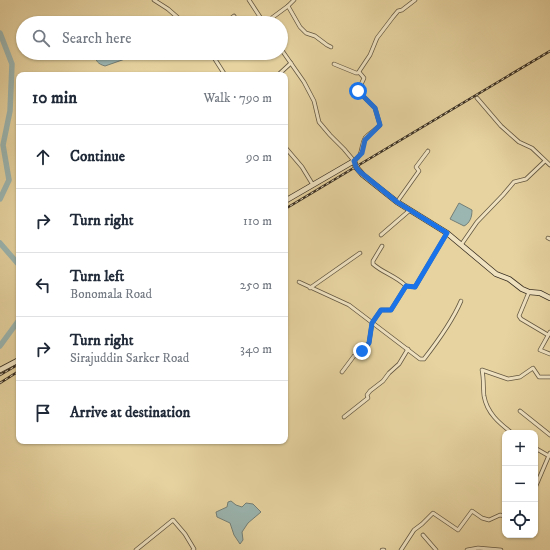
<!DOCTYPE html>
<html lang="en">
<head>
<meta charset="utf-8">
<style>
  body { margin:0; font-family:"IM FELL DW Pica",serif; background:#f2f2f3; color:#1f2937 }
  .controls { position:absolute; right:12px; bottom:12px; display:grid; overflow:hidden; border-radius:8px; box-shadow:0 1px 3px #0004 }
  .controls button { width:36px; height:36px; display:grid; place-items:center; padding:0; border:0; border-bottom:1px solid #e0e1e3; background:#fff; color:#1f2937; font:20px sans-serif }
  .stop { position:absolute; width:12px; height:12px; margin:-9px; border:3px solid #1a73e8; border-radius:50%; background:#fff }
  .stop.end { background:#1a73e8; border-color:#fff; box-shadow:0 1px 4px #0008 }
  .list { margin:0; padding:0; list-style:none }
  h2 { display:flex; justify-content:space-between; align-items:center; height:52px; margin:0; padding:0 16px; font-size:17px }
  h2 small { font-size:13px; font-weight:400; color:#747a83 }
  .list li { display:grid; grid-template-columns:26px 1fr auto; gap:12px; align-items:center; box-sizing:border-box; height:64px; padding:0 16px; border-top:1px solid #e0e1e3 }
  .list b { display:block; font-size:15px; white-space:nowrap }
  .list p { margin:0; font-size:13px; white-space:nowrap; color:#747a83 }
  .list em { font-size:13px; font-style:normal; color:#747a83 }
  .icon { flex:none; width:22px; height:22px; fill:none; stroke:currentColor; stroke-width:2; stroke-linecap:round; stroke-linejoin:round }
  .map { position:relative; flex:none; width:550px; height:550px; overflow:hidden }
  .search { position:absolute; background:#fff; box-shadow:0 1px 3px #0004; left:16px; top:16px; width:272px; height:44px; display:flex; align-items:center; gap:10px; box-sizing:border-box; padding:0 14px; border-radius:22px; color:#747a83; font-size:15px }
  .panel { position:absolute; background:#fff; box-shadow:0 1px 3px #0004; left:16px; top:72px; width:272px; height:372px; border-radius:8px }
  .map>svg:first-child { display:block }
</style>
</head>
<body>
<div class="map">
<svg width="550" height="550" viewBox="0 0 550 550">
  <rect width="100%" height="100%" fill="#e6d3a0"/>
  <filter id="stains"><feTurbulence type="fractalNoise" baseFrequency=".005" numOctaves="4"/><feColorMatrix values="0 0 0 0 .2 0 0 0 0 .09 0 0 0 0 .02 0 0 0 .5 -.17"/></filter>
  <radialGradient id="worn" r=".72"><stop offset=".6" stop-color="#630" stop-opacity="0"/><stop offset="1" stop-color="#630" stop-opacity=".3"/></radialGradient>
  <!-- water -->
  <g fill="#9bb5b0" stroke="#747f77">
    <path d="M95,53H134L125,59L105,66C98,64 95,61 95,53Z"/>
    <path d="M459,203L472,210C472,217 470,223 464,226L450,219Z"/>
    <path d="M231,501L236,505L242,507L246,503L253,504L261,512L248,523L242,532L243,540L240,544L234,535L230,523L217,517L216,512L227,507L228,502Z"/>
  </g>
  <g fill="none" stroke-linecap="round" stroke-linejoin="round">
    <!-- river -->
    <g stroke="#9bb5b0" stroke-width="5.5">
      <path d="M0,33L12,64L10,111L3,145L9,180L0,199"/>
      <path d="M0,243L19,265"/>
      <path d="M0,346L19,320"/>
    </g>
    <defs>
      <g id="street">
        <path d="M154,0L168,9L184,23"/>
        <path d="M249,0L264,23"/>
        <path d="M288,6L294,0"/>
        <path d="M225,23L234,16L239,23"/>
        <path d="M265,23L288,6L300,27L306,33L315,36L327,45L331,47"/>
        <path d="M281,49L304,82L314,101L319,122L330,135L344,149L354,161C364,154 360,147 365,138C369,133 376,130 380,125L375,108L358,91L364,78L359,72"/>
        <path d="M211,53L225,75"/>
        <path d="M334,64L356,73H358L370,55L377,38L393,17L398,11L402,10L415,0"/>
        <path d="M278,75L291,63"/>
        <path d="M477,98L501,126L519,142L532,148L550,165"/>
        <path d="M285,147L302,167L313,185"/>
        <path d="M397,202L419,171L416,167L428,151"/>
        <path d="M381,235L410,210"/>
        <path d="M548,238L550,239"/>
        <path d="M461,245L477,222L503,195L514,182L526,179L545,161"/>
        <path d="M382,246L373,261V264C383,273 396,276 406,286"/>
        <path d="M299,282L349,305L420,359H424C438,341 452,322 461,301"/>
        <path d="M310,288L360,253"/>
        <path d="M529,292L519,316L521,319L548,335"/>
        <path d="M550,332L540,350L550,354"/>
        <path d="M342,372L354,356L359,355L369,343L372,323L381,310H391L406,286L415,287L447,233"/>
        <path d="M520,411L550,435"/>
        <path d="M344,417L368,398L367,395L370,391L383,381L389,373L399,364L408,349"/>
        <path d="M512,433C499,423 487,413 484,396C483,388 484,379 482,370L508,379L520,377L533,368L539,377H550"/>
        <path d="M535,448L549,456"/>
        <path d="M535,488L550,453"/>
        <path d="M423,535L436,550"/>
        <path d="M136,550L173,520L185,534L194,549L193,550"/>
        <path d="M382,550H384"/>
        <path d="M401,550L414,530L422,524L433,513L458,530L472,511L482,518L489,520L500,515L505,516"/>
        <path d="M467,550L478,548L501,550"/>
      </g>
      <g id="secondary">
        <path d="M285,201L354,161L356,167L363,175L397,202L447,233L496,274L509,279L522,289L529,292L540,293L550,298"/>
        <path d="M0,370L19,360"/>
      </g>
    </defs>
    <!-- street casing -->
    <use href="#street" stroke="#645842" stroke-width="4.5"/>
    <!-- secondary casing -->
    <use href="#secondary" stroke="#392f22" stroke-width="6"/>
    <!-- street -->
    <use href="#street" stroke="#efe2c1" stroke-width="3"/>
    <!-- secondary -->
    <use href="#secondary" stroke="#efe2c1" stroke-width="4.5"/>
    <defs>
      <g id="rail">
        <path d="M285,209L550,51"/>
        <path d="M0,375L19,364"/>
        <path d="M0,383L19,371"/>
      </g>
    </defs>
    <!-- rail casing -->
    <use href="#rail" stroke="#392f22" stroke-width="2.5"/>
    <!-- rail -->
    <use href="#rail" stroke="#efe2c1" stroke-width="1" stroke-dasharray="3" stroke-linecap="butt"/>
  </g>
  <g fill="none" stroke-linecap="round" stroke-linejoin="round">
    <!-- route -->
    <path stroke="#1a73e8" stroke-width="5" d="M358,91L375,108L380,125L365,140L362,153L354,161L356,167L359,171L397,202L447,233L415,287L406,286L391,310H381L372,323L369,343L362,351"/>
  </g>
  <rect width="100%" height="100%" filter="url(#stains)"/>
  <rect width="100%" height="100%" fill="url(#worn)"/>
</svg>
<div class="controls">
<button>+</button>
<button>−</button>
<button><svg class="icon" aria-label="locate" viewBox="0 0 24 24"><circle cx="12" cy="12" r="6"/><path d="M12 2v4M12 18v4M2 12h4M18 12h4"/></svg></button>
</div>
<div class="stop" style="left:358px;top:91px"></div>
<div class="stop end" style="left:362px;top:351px"></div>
<div class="search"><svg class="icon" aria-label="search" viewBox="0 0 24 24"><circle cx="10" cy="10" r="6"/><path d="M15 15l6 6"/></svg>Search here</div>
<section class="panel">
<h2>10 min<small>Walk · 790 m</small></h2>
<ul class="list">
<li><svg class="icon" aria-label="ahead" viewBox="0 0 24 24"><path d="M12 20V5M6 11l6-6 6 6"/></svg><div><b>Continue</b></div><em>90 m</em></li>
<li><svg class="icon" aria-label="right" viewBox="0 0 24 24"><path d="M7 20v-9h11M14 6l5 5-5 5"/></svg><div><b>Turn right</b></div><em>110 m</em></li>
<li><svg class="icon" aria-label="left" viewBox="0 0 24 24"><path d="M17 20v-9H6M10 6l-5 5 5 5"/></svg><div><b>Turn left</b><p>Bonomala Road</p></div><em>250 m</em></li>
<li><svg class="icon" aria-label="right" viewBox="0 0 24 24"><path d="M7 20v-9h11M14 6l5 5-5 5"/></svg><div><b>Turn right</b><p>Sirajuddin Sarker Road</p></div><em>340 m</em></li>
<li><svg class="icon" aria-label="arrive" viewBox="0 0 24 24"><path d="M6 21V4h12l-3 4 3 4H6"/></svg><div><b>Arrive at destination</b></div></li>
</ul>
</section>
</div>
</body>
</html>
